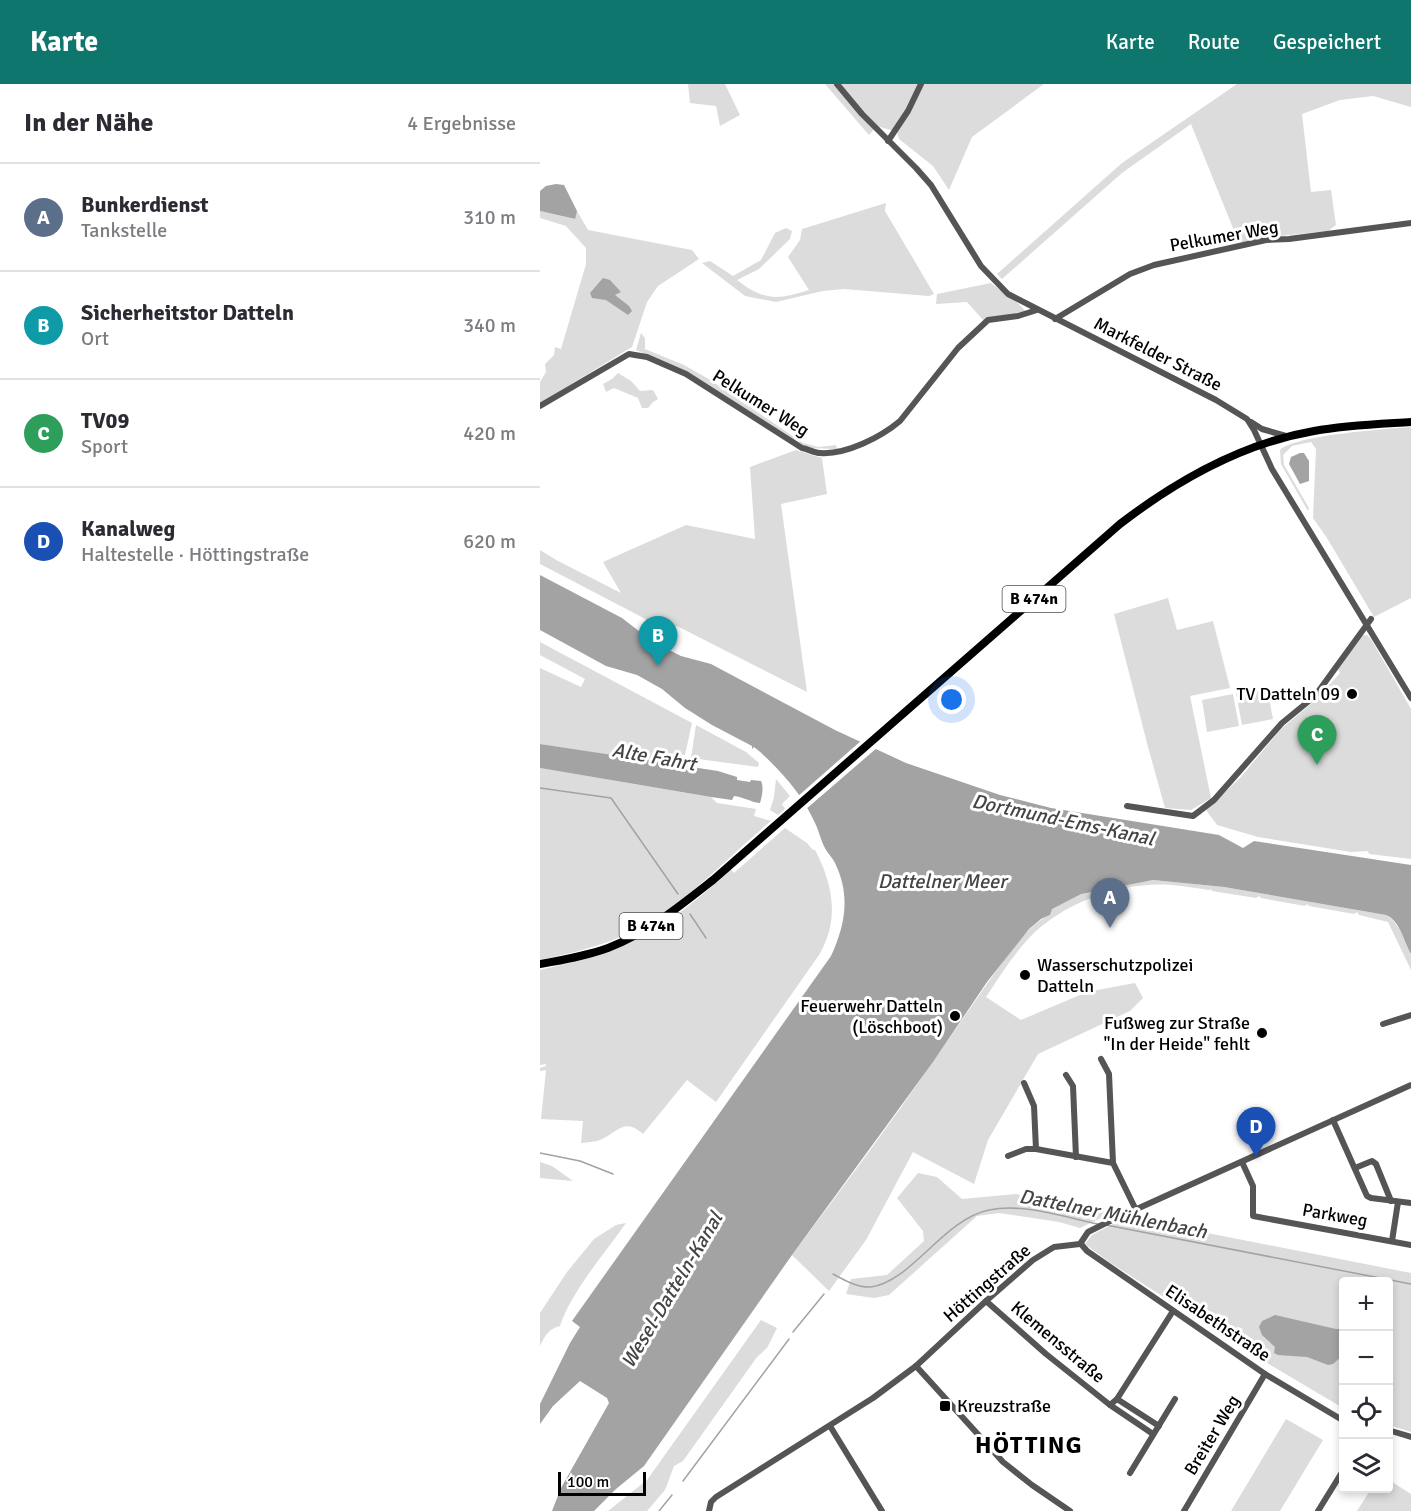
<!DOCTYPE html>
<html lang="de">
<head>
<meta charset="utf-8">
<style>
  body { margin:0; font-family:Signika,sans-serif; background:#f7f7f7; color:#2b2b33 }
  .controls { position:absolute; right:18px; bottom:18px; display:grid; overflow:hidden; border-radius:6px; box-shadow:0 3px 9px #0003 }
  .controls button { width:54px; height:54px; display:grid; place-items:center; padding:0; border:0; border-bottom:2px solid #e1e1e2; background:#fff; color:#2b2b33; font:30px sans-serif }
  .scale { position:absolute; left:18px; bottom:15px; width:88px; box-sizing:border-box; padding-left:6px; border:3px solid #000; border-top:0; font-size:16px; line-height:21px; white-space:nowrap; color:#000; -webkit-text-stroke:4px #fff; paint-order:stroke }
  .you { position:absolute; left:412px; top:616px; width:21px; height:21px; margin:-15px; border:4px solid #fff; border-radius:50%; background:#1a73e8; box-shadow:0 0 0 9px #1a73e833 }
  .badge { display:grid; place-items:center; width:39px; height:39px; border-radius:50%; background:#0f766e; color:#fff; font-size:20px; font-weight:700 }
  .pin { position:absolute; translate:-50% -50px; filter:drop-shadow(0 2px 3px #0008) }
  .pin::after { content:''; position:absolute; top:32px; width:21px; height:18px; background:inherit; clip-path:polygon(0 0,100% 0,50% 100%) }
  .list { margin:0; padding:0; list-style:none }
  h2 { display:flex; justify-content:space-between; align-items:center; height:78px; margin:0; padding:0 24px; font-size:26px }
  h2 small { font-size:20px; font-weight:400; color:#7c7c81 }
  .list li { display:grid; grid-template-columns:39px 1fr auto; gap:18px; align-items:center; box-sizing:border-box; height:108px; padding:0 24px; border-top:2px solid #e1e1e2 }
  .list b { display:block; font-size:22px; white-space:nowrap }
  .list p { margin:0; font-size:20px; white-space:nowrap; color:#7c7c81 }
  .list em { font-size:20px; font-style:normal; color:#7c7c81 }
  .icon { flex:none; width:33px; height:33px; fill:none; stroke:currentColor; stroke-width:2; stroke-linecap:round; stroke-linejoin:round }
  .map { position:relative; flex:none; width:871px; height:1427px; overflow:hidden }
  header { display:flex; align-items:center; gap:36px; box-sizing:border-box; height:84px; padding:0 30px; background:#0f766e; color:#fff }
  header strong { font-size:28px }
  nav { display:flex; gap:33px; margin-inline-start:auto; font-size:21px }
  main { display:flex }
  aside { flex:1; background:#fff }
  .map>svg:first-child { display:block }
</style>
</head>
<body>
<header>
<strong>Karte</strong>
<nav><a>Karte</a><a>Route</a><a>Gespeichert</a></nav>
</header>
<main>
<aside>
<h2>In der Nähe<small>4 Ergebnisse</small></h2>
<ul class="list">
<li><span class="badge" style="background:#5c6f8a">A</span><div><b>Bunkerdienst</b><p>Tankstelle</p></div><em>310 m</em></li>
<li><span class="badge" style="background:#0f9aa8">B</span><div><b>Sicherheitstor Datteln</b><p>Ort</p></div><em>340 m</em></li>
<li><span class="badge" style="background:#2e9e5b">C</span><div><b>TV09</b><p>Sport</p></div><em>420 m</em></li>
<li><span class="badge" style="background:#1a4fb4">D</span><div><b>Kanalweg</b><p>Haltestelle · Höttingstraße</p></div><em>620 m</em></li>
</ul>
</aside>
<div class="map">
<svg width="871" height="1427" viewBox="0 0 871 1427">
  <rect width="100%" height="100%" fill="#fff"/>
  <!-- green -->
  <g fill="#dcdcdc">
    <path d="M148,0H185L200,31L180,42L176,22L150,19Z"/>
    <path d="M285,0H504L432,53L409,106L393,82L359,55L357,48L337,42L329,51Z"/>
    <path d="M697,0H871V23L833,12L800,16L762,30L771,108L791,106L796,141L788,147L740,152L699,159L651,40L582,89L462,195L457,190L582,79Z"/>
    <path d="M346,119L345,127L394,210L389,212L304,205L283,207L236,218L205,212L162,179L170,177L193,192L221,176L235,149L246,144L252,147L250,155L219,185L197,196C224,217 238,216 269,206L248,173L260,156L262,145Z"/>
    <path d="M0,127L34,135L37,127L48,146L152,166L159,175L118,202L107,218L92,263L0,319V298L6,288L5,280L14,271L15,263L21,265L46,180V164L26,142L0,134Z"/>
    <path d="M451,199C460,207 481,219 485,227L444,237L427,218L396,220L397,210Z"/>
    <path d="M101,249L105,254V265L144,281L167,294L263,359L278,363L296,361L297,365L269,364L258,358L144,286L96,266Z"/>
    <path d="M78,289L91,297L100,307L113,306L118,315L113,318L108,324H102L98,314L74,304L66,308L63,300L72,295Z"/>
    <path d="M871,343V514L834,533L787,454L773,434L776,365L771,358L752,362L743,371L744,381L769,424L768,427L741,380L740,366C755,351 846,345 871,343Z"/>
    <path d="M256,366L282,374L287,410L241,420L267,608L137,542L117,541L0,480V466L18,477L81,509L63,478L146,441L215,455L210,383Z"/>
    <path d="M628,514L637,546L673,537L690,604L650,612L671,714L651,726L625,724L608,663L574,530Z"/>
    <path d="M824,551H827L831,555L871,625V775L829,770L828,767L811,768L718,753L677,741L666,726L700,694L741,645L777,615L800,589L798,585L819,555Z"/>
    <path d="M0,558L152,639L145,671L120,668L145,683L0,660V584L41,603L45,595L0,571Z"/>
    <path d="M727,604L733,635L702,641L696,609Z"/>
    <path d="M693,610L699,642L667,648L662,616Z"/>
    <path d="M156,641L206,668L219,679L218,683L151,674Z"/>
    <path d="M0,684L171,713L177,719L216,725L214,732L231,737C190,771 153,812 108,839C75,859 37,868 0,876Z"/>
    <path d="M236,695L250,712L242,720L245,725L238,731L230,726L234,713Z"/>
    <path d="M245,744L267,759L273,766H275C293,800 300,836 279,871L176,1018L147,996L103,1050C84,1033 78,1048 60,1056C55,1058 47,1058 41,1059L43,1037L1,1035L6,986L0,987V984L6,982V980L0,981V886C25,880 52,875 76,865C119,847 157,818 190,785L194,789Z"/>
    <path d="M613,796L684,803L846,831C856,836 869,860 871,871C871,876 871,882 871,886L848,838L819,831L817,828L814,830L769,822L767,820L765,822L721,814L719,812L716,814L672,807L671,805L669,806C656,804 644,802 632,801C583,797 524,818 490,853C473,871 459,893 446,913L481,936L547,908L595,899L603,914L590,927L498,970L448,1056L434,1100L373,1068L326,1156L289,1207L252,1171C301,1106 350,1040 397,972C420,940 441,907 465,875C478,858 490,840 510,831L511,825C539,804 580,801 613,796Z"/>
    <path d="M0,1078L12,1082L33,1097L0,1094Z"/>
    <path d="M378,1089L397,1093L422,1115L476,1110L568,1127L567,1131L540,1144L519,1138L459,1129L437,1132L349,1211L334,1214L306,1210L311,1195L347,1191L384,1157L383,1147L357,1114Z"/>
    <path d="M586,1133L871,1189V1348L849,1341L848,1198H804L803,1324L722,1276L569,1178L545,1160L552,1151Z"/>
    <path d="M86,1139C65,1169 31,1208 20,1242C8,1245 5,1252 0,1262V1229L27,1188L54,1155L76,1141Z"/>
    <path d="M221,1236L237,1244L227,1264L217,1273L143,1377L134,1382L125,1406L107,1427H68L107,1396Z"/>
    <path d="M746,1335L783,1356L740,1427H691Z"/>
    <path d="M849,1396L871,1410V1427H817L831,1405L848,1404Z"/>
  </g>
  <!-- water -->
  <g fill="#a3a3a3">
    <path d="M16,100L24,101L37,127L35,135L0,127V107L6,102Z"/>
    <path d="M63,194L70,196L81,208L75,211L89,222L92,227L88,231L66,216L52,214L50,209Z"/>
    <path d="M760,369H764L769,377V397L760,400L749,380L751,373Z"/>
    <path d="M0,491L82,534L113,558L141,572L171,580L295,646L366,679L460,711L511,724L679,751L703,764L714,757L871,781V870C864,857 860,837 846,831L684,803L613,796L541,810L512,825L510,831L501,835L489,845L447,898L393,978L252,1171L104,1382L76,1405L54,1427H12L21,1404L69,1319L67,1314L40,1297L13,1322L0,1340V1320L30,1259L40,1243L32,1237L291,872C305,841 311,812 295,779C293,774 288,770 285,764C281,757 279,747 275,739C262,710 242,688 219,667L214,663L212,665V662L172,641L145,624L122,605L97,591L66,582L0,546Z"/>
    <path d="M0,660L178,687L197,693V696L210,698L211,696L221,697C224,703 222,713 220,719C210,718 204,713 194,712L192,716L171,713L0,684Z"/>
    <path d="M735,1231L796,1245H803V1271L793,1280L788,1281L767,1273L738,1271L734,1269L735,1263L722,1251L719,1243L722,1237Z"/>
  </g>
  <!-- pier -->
  <path fill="#fff" d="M322,656L338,663L265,726L257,713Z"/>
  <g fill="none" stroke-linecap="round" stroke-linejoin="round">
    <!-- stream -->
    <g stroke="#a3a3a3" stroke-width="1.5">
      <path d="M0,704L71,714L138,810"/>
      <path d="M150,830L166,854"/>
      <path d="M0,1069L40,1077L73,1090"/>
      <path d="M566,1141L871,1200"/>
      <path d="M293,1190C304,1196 318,1204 331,1203C371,1198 404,1135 449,1126C484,1119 524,1133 558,1140"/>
      <path d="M253,1248L284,1210"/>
      <path d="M143,1397L249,1255"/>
      <path d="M119,1427L132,1411"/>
    </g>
    <!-- minor -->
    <g stroke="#555" stroke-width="6">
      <path d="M297,0L322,30L376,84L391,101L441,182L468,210L676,316L707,335L714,346L732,385L871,614"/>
      <path d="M348,57L368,27L381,0"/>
      <path d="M515,235L590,190L614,181L726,156L749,155L871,139"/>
      <path d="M0,322L89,270L107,273L146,290L262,364C268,365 274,369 280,369C306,371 341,353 360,337L418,264L448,236L478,232L497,226"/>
      <path d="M711,338L722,345L746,352"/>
      <path d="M587,722L653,732L674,716L742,639L775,612L831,535"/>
      <path d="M843,940L871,931"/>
      <path d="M561,975L569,990L573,1079L596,1126"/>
      <path d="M526,991L533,1002L536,1073"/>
      <path d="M484,999L494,1022L496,1065"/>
      <path d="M793,1036L827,1112L831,1114L871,1119"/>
      <path d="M468,1072L486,1065H496L573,1079"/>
      <path d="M702,1078L713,1102V1132L871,1161"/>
      <path d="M815,1084L832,1077L836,1080L851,1117"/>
      <path d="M852,1157L858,1118"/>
      <path d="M541,1160L547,1167L725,1290L804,1337"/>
      <path d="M446,1217L506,1270L570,1321L577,1315L633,1227"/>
      <path d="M376,1282L463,1378L492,1401L530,1427"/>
      <path d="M577,1315L619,1342"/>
      <path d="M570,1321L613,1350"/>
      <path d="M290,1342L342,1427"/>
      <path d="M848,1346L871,1353"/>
      <path d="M590,1389L635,1315"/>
      <path d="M169,1427L171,1418L176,1413L333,1314L376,1282L446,1217L493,1176L514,1163L540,1160L548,1148L568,1138L871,1001"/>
      <path d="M644,1427L725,1290"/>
      <path d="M778,1427L804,1385"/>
    </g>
    <!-- major -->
    <path stroke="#000" stroke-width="8" d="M0,880C23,876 46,872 68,864C107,849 140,822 173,796L580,440C636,397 704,359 774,347C806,341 839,340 871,338"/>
  </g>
  <!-- markers -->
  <g fill="#000" stroke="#fff" stroke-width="2">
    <circle cx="812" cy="610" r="6"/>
    <circle cx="485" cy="891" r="6"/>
    <circle cx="415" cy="932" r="6"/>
    <circle cx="722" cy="949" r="6"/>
    <rect x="399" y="1316" width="12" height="12" rx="3"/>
  </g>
  <g text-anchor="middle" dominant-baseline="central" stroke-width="6" stroke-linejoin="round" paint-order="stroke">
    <!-- shield labels -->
    <g fill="#fff" stroke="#4c4c4c" stroke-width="1.5">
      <rect x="462.5" y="502" width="63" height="26" rx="4.5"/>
      <rect x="79.5" y="829" width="63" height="26" rx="4.5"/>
    </g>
    <g font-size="16" font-weight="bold" fill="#000">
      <text x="494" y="515">B 474n</text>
      <text x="111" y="842">B 474n</text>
    </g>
    <!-- street labels -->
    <g font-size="18" fill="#000" stroke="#fff">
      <text transform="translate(684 152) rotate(-10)">Pelkumer Weg</text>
      <text transform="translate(618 270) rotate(27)">Markfelder Straße</text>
      <text transform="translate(221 319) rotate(32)">Pelkumer Weg</text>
      <text transform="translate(795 1131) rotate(10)">Parkweg</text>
      <text transform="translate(447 1199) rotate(-41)">Höttingstraße</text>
      <text transform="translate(678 1239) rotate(34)">Elisabethstraße</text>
      <text transform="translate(518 1258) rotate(40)">Klemensstraße</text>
      <text transform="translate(672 1351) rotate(-59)">Breiter Weg</text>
    </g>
    <!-- poi labels -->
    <g font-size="18" fill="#000" stroke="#fff" text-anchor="end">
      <text x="800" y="610">TV Datteln 09</text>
      <text x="497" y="881" text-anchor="start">Wasserschutzpolizei<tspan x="497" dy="21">Datteln</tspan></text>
      <text x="403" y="922">Feuerwehr Datteln<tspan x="403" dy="21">(Löschboot)</tspan></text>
      <text x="710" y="939">Fußweg zur Straße<tspan x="710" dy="21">"In der Heide" fehlt</tspan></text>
      <text x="417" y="1322" text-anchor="start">Kreuzstraße</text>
    </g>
    <!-- water labels -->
    <g font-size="20" font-style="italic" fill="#444" stroke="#fff">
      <text transform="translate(114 673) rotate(10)">Alte Fahrt</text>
      <text transform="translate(523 736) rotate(12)">Dortmund-Ems-Kanal</text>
      <text x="402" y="797">Dattelner Meer</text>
      <text transform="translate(573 1130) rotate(11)">Dattelner Mühlenbach</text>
      <text transform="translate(132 1206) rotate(-59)">Wesel-Datteln-Kanal</text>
    </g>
    <!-- district labels -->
    <g font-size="24" font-weight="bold" letter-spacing="1.5" fill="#000" stroke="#fff">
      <text x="489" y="1361">HÖTTING</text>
    </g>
  </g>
</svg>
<div class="controls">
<button>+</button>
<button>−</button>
<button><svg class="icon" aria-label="locate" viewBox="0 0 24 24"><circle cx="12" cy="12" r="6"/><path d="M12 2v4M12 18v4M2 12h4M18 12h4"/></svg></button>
<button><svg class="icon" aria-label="layers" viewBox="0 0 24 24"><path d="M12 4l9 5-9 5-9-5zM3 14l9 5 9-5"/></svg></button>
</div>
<div class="scale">100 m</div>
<div class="you"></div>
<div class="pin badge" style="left:570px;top:844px;background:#5c6f8a">A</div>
<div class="pin badge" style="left:118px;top:582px;background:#0f9aa8">B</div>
<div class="pin badge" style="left:777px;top:681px;background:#2e9e5b">C</div>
<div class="pin badge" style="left:716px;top:1073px;background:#1a4fb4">D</div>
</div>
</main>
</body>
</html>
